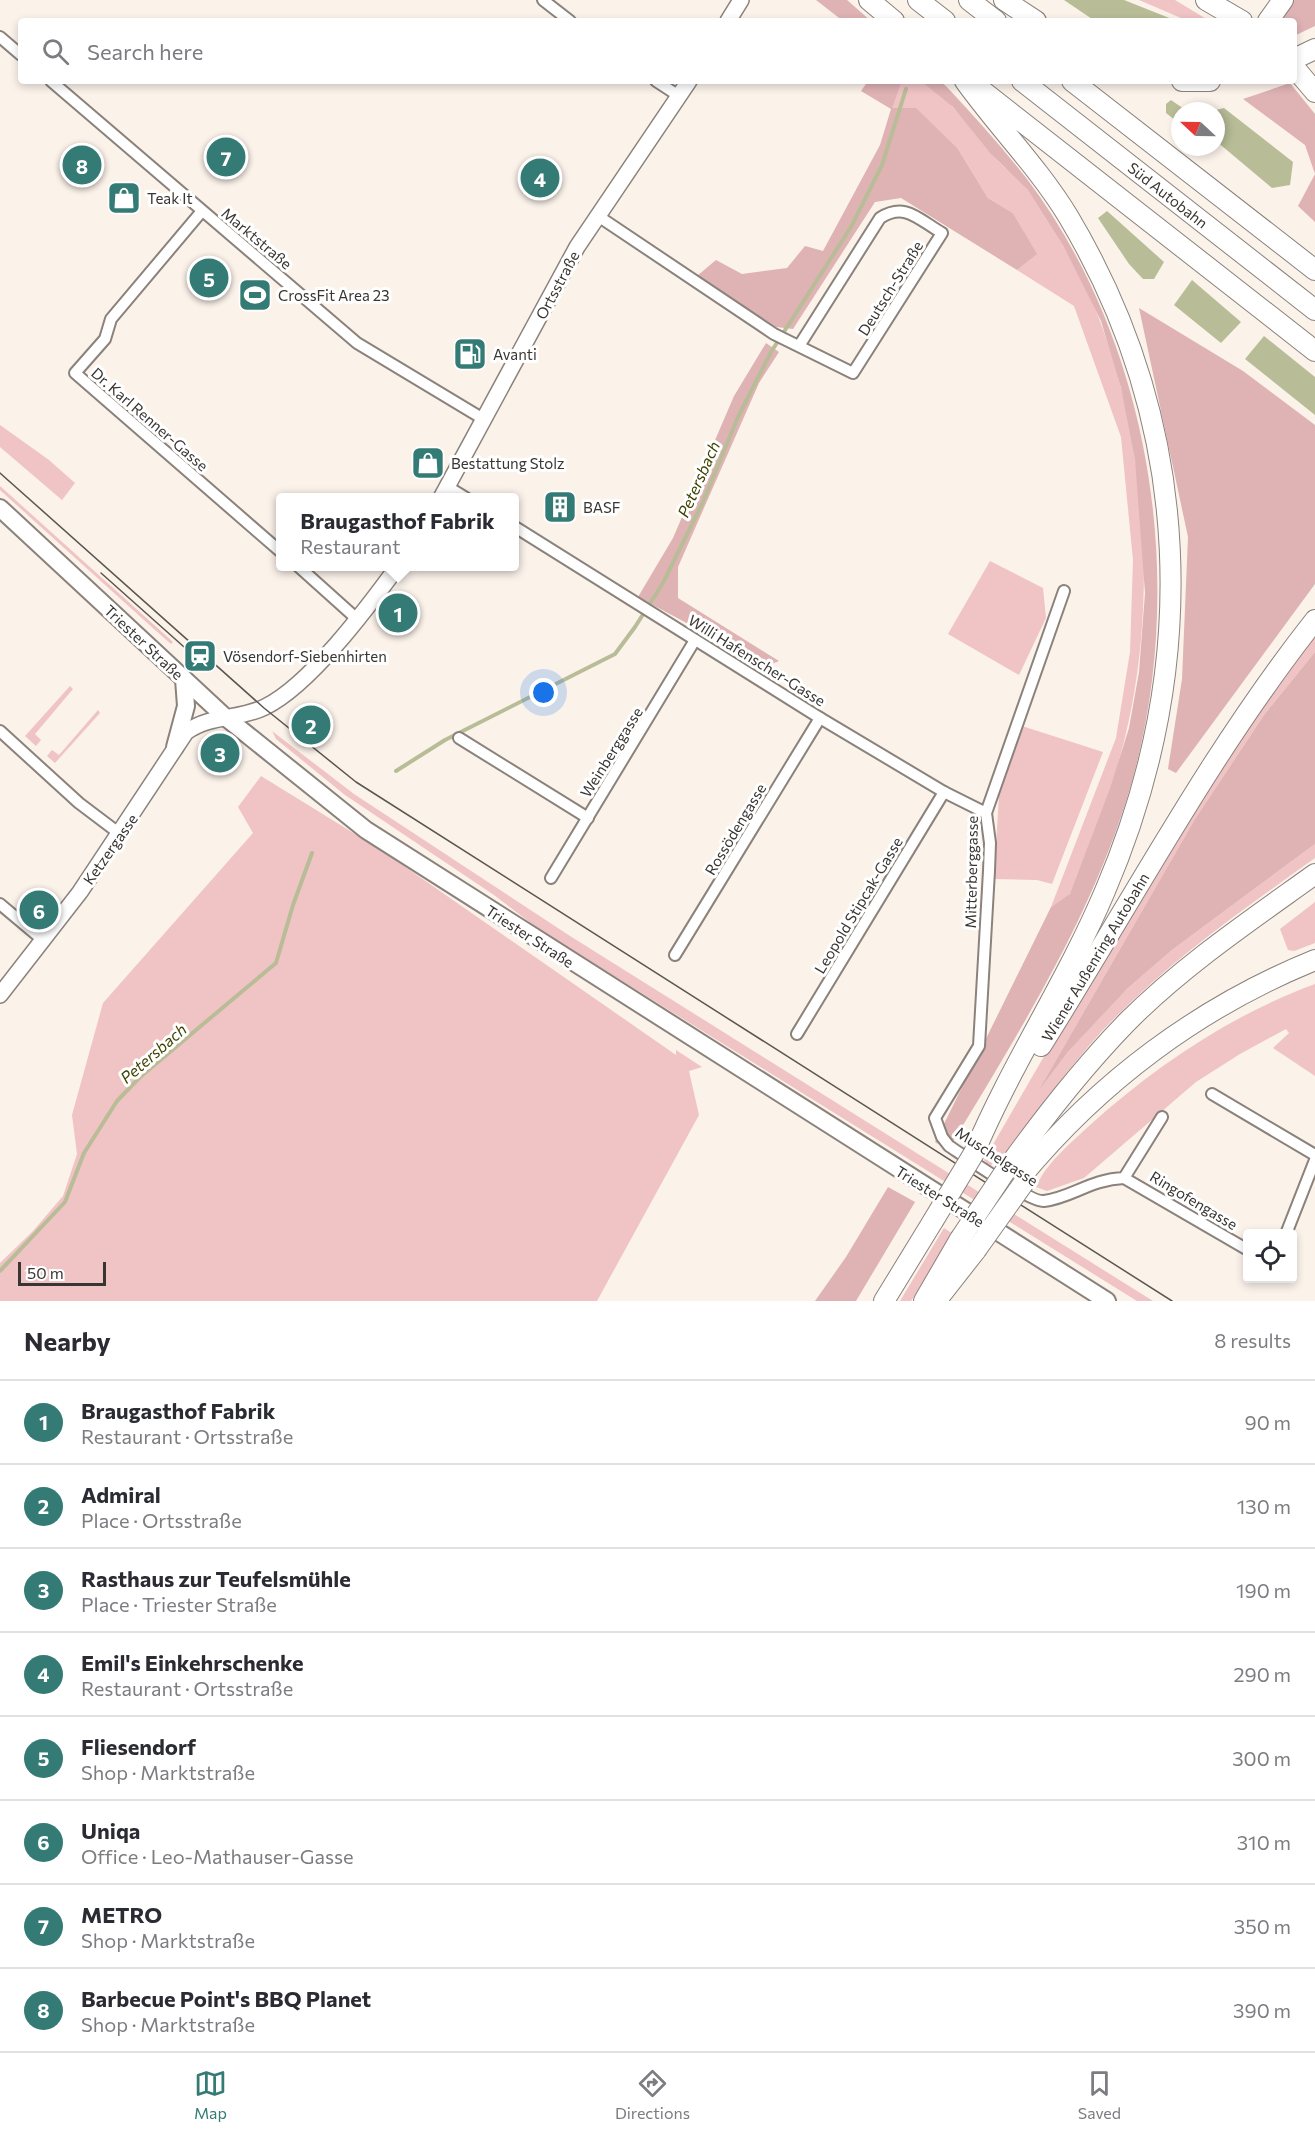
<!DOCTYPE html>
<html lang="en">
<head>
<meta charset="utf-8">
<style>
  body { margin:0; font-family:Commissioner,sans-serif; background:#f7f7f7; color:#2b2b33 }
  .controls { position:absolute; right:18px; bottom:18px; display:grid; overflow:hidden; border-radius:6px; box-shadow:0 3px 9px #0003 }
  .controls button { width:54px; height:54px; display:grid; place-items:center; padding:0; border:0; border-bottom:2px solid #e1e1e2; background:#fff; color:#2b2b33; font:30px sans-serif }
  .compass { position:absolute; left:1171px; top:102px; width:54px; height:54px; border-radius:50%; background:#fff; box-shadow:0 3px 9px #0003; rotate:292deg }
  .scale { position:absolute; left:18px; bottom:15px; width:88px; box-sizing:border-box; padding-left:6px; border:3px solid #383532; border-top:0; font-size:16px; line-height:21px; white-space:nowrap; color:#383532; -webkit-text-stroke:4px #fff; paint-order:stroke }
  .you { position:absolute; left:544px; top:693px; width:21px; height:21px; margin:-15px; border:4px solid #fff; border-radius:50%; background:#1a73e8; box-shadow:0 0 0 9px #1a73e833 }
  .badge { display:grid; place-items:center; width:39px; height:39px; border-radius:50%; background:#347b75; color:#fff; font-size:20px; font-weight:700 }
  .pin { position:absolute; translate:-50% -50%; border:3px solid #fff; box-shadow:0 2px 6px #0006 }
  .popup { position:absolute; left:276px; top:493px; width:243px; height:78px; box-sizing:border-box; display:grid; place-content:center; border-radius:6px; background:#fff; filter:drop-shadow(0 2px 4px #0005); font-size:20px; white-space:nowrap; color:#7c7c81 }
  .popup b { font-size:22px; color:#2b2b33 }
  .popup::after { content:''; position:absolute; left:50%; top:100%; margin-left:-12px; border:12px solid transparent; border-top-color:#fff }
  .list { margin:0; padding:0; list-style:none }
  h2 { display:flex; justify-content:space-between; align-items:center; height:78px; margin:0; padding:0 24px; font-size:26px }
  h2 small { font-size:20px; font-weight:400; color:#7c7c81 }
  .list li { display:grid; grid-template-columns:39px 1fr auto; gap:18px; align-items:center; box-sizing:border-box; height:84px; padding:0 24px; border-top:2px solid #e1e1e2 }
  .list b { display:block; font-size:22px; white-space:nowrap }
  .list p { margin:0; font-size:20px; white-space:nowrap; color:#7c7c81 }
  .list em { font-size:20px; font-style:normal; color:#7c7c81 }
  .icon { flex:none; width:33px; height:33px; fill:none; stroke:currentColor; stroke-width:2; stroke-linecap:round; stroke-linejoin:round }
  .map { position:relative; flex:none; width:1315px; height:1301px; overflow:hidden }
  .search { position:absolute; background:#fff; box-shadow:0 3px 9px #0003; left:18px; right:18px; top:18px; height:66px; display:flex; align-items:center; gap:15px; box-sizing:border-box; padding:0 21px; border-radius:6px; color:#7c7c81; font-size:22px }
  .sheet { height:750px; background:#fff }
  nav { display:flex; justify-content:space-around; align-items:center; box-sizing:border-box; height:84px; border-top:2px solid #e1e1e2; background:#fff; font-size:16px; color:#7c7c81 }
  nav a { display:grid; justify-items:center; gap:3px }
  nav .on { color:#347b75 }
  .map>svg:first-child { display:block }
</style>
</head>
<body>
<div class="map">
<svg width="1315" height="1301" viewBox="0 0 1315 1301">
  <rect width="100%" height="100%" fill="#fbf2ea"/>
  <!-- green -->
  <g fill="#f0c3c5">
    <path d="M1139,0H1175L1208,20L1188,21Z"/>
    <path d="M902,81C907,81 916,79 921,81C941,87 975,135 989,151C1001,166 1017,177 1029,191C1151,348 1175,619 1105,802C1096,825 1088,848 1079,872C1076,878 1074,888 1070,894C1066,899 1056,903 1051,907L1116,738L1130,652L1133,560L1121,437L1074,306L1017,270L1036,254L1013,213L988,198L958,149L891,109Z"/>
    <path d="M0,425L49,460L75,483L62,500L0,447Z"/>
    <path d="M0,486L173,642L171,644L154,629L0,490Z"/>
    <path d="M990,561L1043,588L1046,618L1019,675L948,634Z"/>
    <path d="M1315,634V652L1264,715L1195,819L1037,1093L1068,1052L1128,988L1172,950L1315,844V858C1241,911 1165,964 1102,1031C1064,1073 1031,1119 999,1165L993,1163L990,1167L984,1160C1087,982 1192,799 1315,634Z"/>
    <path d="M70,686L73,689L35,734L41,740L36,746L25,736Z"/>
    <path d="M98,710L100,713L55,763L47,756L52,750L59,755Z"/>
    <path d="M1022,726L1103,752L1052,884L1037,880L994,879L999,795Z"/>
    <path d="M272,731L354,794L570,936L1153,1301H1137L540,930L494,895L345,795L276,739Z"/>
    <path d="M261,776L381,850L676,1055V1050L702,1067L689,1071L699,1115L597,1301H0V1263L33,1231L63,1196L77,1154L72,1115L103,1003L253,833L238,807Z"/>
    <path d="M1315,902V943L1294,951L1288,950L1280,929Z"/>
    <path d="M1315,984V1076L1273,1048L1289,1033L1286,1029L1240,1054L1196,1082L1084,1178L1047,1191L1036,1187C1046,1163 1072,1142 1090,1125C1157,1065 1231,1015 1315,984Z"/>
    <path d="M944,1228L953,1234L911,1301H900Z"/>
  </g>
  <!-- forest -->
  <g fill="#dfb2b4">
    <path d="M816,0H847L871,21H843Z"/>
    <path d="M1294,0H1315V26L1294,36V21H1282Z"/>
    <path d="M868,81H902L892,108H916L958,149L988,198L1013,213L1037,254L1017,270L901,198L875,202L793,329L776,327L697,276L716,260L742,274L787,268L805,246L823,251L880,145L891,109L861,91Z"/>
    <path d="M921,81H940L946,86C974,116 1002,147 1027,179C1155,349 1189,594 1128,795C1089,922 1016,1037 948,1150L935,1142L1051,907L1070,894L1110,788L1129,728L1139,672L1145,593L1135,459L1121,388L1101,321L1063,245L1028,190L990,153L953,107Z"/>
    <path d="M1290,83L1315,114V174L1305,145L1243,99Z"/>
    <path d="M1315,174V222L1298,206Z"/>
    <path d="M1139,308L1243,371L1315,425V584L1176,773L1168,769L1182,679L1188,537Z"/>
    <path d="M766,343L779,352L759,383L678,567V598L779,661L767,666L638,597L673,538L734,396Z"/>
    <path d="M1315,652V844L1172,950L1128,988L1068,1052L1037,1093L1195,819L1264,715Z"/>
    <path d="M888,1187L915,1202L856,1301H815L846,1257Z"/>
  </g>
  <!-- water -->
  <g fill="#b8bd97">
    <path d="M1064,0H1124L1177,21H1095Z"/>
    <path d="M1171,100L1187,111H1180V124L1166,113V104Z"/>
    <path d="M1224,108L1293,162L1290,185L1272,188L1216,141V111H1212Z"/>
    <path d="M1107,211L1164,262L1154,279H1143L1129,264L1098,218Z"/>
    <path d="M1192,280L1241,322L1221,343L1174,305Z"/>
    <path d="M1264,336L1315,377V415L1245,359Z"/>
  </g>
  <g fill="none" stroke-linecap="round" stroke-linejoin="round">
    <!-- stream -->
    <g stroke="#b8bd97" stroke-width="4">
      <path d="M396,771L445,740L615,654L635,627L663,583L702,504L738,417L771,352L851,227L882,165L906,89"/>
      <path d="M0,1271L65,1202L84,1153L117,1101L140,1077L276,963L293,905L312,853"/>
    </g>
    <defs>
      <g id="minor">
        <path d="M543,0L570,21"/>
        <path d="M0,37L21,55"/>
        <path d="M51,81L357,343L485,420"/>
        <path d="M656,81L679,96"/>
        <path d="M202,211L111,319L105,339L75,373L281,552"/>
        <path d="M598,216L774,334L853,373L942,233C918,219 905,202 880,218L799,346"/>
        <path d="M448,487L466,498"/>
        <path d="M515,527L820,718L944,792L986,813"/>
        <path d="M298,566L357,619"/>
        <path d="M1064,591L986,813L990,843L989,871L979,1046L935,1118L942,1137L949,1146C964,1156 1031,1203 1044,1201C1071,1198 1091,1179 1124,1178L1162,1117"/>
        <path d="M0,731L79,803L120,834"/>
        <path d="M459,738L588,818"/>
        <path d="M551,878L695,640"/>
        <path d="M0,904L44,941"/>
        <path d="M675,955L820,718"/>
        <path d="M797,1034L944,792"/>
        <path d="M1212,1094L1315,1155"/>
        <path d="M1124,1178L1248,1250"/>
        <path d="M1286,1234L1315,1160"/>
      </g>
      <g id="secondary">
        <path d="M728,21L741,0"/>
        <path d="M441,498L577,247L689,81"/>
        <path d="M0,995L80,892L186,732C212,714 239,720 265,707C310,685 368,607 398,566"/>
      </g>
      <g id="primary">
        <path d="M0,508L224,716L366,830L1107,1301"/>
        <path d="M175,747L186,706L184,679"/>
      </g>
      <g id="motorway">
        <path d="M869,0L894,21"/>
        <path d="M918,0L945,21"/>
        <path d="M969,0L996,21"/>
        <path d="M1004,0L1036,21"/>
        <path d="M1206,0L1242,21"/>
        <path d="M1268,21L1283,0"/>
        <path d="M1294,59L1315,49"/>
        <path d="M1294,67L1315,92"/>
        <path d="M965,81C998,127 1038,167 1068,216C1194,427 1201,667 1105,891C1067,981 1012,1063 974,1153"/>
        <path d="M1022,81L1315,310"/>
        <path d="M1072,81L1315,270"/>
        <path d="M1182,81H1210"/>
        <path d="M980,89L1315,351"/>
        <path d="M1041,1046C1131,903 1210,753 1315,620"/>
        <path d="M1006,1170C1044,1117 1083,1067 1128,1021C1184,965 1251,920 1315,874"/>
        <path d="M1020,1178C1099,1082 1199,1007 1315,960"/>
        <path d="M884,1301L933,1221"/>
        <path d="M924,1301L960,1239"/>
        <path d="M936,1301L976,1250"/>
      </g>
    </defs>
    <!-- minor casing -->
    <use href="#minor" stroke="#8a827b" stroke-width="14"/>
    <!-- secondary casing -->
    <use href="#secondary" stroke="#8a827b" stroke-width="18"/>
    <!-- primary casing -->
    <use href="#primary" stroke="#8a827b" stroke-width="20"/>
    <!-- motorway casing -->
    <use href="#motorway" stroke="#8a827b" stroke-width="22"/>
    <!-- minor -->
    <use href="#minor" stroke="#fff" stroke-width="10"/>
    <!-- secondary -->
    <use href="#secondary" stroke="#fff" stroke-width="15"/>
    <!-- primary -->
    <use href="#primary" stroke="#fff" stroke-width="16"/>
    <!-- motorway -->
    <use href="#motorway" stroke="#fff" stroke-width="20"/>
    <!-- tram -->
    <g stroke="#5a5652" stroke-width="1.5">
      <path d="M0,473L264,708L356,782L1172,1301"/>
      <path d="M101,573L211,671"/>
    </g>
    <defs>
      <g id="motorway-bridge">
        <path d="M933,1221L974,1153"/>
        <path d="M960,1239L1006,1170"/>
        <path d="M976,1250L1025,1181"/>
      </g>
    </defs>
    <!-- motorway-bridge casing -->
    <use href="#motorway-bridge" stroke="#8a827b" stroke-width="22" stroke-linecap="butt"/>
    <!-- motorway-bridge -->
    <use href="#motorway-bridge" stroke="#fff" stroke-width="20"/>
  </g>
  <!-- icons -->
  <defs>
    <symbol id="shop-square" viewBox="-11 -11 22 22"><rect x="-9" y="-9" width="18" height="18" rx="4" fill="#347b75" stroke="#fff"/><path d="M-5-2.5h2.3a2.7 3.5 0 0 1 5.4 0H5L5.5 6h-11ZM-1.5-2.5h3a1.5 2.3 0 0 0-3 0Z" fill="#fff"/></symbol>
    <symbol id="stadium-square" viewBox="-11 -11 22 22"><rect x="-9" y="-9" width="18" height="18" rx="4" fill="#347b75" stroke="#fff"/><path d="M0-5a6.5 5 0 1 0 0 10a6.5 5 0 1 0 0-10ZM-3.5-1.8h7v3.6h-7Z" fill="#fff"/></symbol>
    <symbol id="fuel-square" viewBox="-11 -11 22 22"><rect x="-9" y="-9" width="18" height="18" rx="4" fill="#347b75" stroke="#fff"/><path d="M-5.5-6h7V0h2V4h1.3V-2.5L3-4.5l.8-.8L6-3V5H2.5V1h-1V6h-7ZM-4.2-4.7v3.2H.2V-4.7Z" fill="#fff"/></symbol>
    <symbol id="building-square" viewBox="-11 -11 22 22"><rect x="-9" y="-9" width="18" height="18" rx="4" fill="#347b75" stroke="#fff"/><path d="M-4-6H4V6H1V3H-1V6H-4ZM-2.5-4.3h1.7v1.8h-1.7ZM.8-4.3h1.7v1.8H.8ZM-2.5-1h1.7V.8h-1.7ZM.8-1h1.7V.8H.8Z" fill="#fff"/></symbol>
    <symbol id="station-square" viewBox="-11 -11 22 22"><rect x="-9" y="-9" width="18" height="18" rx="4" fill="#347b75" stroke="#fff"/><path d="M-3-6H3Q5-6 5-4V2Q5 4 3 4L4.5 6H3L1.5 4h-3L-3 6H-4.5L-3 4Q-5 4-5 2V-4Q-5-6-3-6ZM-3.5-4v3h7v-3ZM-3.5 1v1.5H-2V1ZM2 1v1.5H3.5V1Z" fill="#fff"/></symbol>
  </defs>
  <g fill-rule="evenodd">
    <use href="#shop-square" x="105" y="179" width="38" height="38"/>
    <use href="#stadium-square" x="236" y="276" width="38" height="38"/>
    <use href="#fuel-square" x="451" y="335" width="38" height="38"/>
    <use href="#shop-square" x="409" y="444" width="38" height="38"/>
    <use href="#building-square" x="541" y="488" width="38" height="38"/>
    <use href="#station-square" x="181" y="637" width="38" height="38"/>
  </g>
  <g text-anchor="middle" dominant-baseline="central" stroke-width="6" stroke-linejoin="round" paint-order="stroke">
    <!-- street labels -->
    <g font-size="15" fill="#383532" stroke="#fff">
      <text transform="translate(1168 195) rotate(38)">Süd Autobahn</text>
      <text transform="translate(257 238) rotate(40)">Marktstraße</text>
      <text transform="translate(557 285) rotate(-62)">Ortsstraße</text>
      <text transform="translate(890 288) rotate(-58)">Deutsch-Straße</text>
      <text transform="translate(150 419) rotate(41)">Dr. Karl Renner-Gasse</text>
      <text transform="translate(144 642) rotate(43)">Triester Straße</text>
      <text transform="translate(757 660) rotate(32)">Willi Hafenscher-Gasse</text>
      <text transform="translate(611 752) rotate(-58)">Weinberggasse</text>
      <text transform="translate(735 829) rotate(-59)">Rossödengasse</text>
      <text transform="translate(110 849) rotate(-55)">Ketzergasse</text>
      <text transform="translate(971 872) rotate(-89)">Mitterberggasse</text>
      <text transform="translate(858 905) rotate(-59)">Leopold Stipcak-Gasse</text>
      <text transform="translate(530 936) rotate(33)">Triester Straße</text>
      <text transform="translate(1095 957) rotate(-59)">Wiener Außenring Autobahn</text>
      <text transform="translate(997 1156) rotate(33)">Muschelgasse</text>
      <text transform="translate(940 1196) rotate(32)">Triester Straße</text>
      <text transform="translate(1194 1200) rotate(31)">Ringofengasse</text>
    </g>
    <!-- poi labels -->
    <g font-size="15" fill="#383532" stroke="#fff" text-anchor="start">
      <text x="147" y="198">Teak It</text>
      <text x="278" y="295">CrossFit Area 23</text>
      <text x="493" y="354">Avanti</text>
      <text x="451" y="463">Bestattung Stolz</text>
      <text x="583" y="507">BASF</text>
      <text x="223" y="656">Vösendorf-Siebenhirten</text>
    </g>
    <!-- water labels -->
    <g font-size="16" font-style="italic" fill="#3f4300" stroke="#fff">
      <text transform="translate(698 479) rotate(-66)">Petersbach</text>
      <text transform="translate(153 1053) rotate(-41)">Petersbach</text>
    </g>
  </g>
</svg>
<div class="controls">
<button><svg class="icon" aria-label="locate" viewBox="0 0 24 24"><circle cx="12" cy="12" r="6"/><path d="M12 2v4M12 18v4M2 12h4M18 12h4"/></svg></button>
</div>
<svg class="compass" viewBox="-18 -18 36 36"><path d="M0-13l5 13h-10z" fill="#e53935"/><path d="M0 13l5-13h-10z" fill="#7c7c81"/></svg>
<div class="scale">50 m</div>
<div class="you"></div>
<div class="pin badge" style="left:398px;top:613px">1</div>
<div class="popup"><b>Braugasthof Fabrik</b>Restaurant</div>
<div class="pin badge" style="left:311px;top:725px">2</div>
<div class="pin badge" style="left:220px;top:753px">3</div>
<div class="pin badge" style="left:540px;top:178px">4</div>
<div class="pin badge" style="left:209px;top:278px">5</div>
<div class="pin badge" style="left:39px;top:910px">6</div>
<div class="pin badge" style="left:226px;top:157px">7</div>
<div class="pin badge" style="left:82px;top:165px">8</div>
<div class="search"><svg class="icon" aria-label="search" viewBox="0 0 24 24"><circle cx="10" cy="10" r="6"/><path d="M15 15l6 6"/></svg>Search here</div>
</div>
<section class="sheet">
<h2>Nearby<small>8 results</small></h2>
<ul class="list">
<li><span class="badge">1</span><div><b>Braugasthof Fabrik</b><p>Restaurant · Ortsstraße</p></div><em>90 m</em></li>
<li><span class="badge">2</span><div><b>Admiral</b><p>Place · Ortsstraße</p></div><em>130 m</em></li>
<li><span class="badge">3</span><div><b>Rasthaus zur Teufelsmühle</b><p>Place · Triester Straße</p></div><em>190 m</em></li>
<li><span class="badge">4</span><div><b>Emil's Einkehrschenke</b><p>Restaurant · Ortsstraße</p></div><em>290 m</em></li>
<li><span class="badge">5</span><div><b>Fliesendorf</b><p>Shop · Marktstraße</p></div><em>300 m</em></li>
<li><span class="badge">6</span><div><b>Uniqa</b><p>Office · Leo-Mathauser-Gasse</p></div><em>310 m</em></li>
<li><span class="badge">7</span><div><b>METRO</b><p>Shop · Marktstraße</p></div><em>350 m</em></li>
<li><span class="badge">8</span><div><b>Barbecue Point's BBQ Planet</b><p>Shop · Marktstraße</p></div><em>390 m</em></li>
</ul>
</section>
<nav>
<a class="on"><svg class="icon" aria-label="map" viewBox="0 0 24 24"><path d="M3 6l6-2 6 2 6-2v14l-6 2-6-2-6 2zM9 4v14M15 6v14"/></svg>Map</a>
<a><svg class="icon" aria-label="directions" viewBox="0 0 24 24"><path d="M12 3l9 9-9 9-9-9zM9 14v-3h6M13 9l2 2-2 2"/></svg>Directions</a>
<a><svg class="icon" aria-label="saved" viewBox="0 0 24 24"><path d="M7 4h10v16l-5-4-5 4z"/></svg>Saved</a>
</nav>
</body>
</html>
